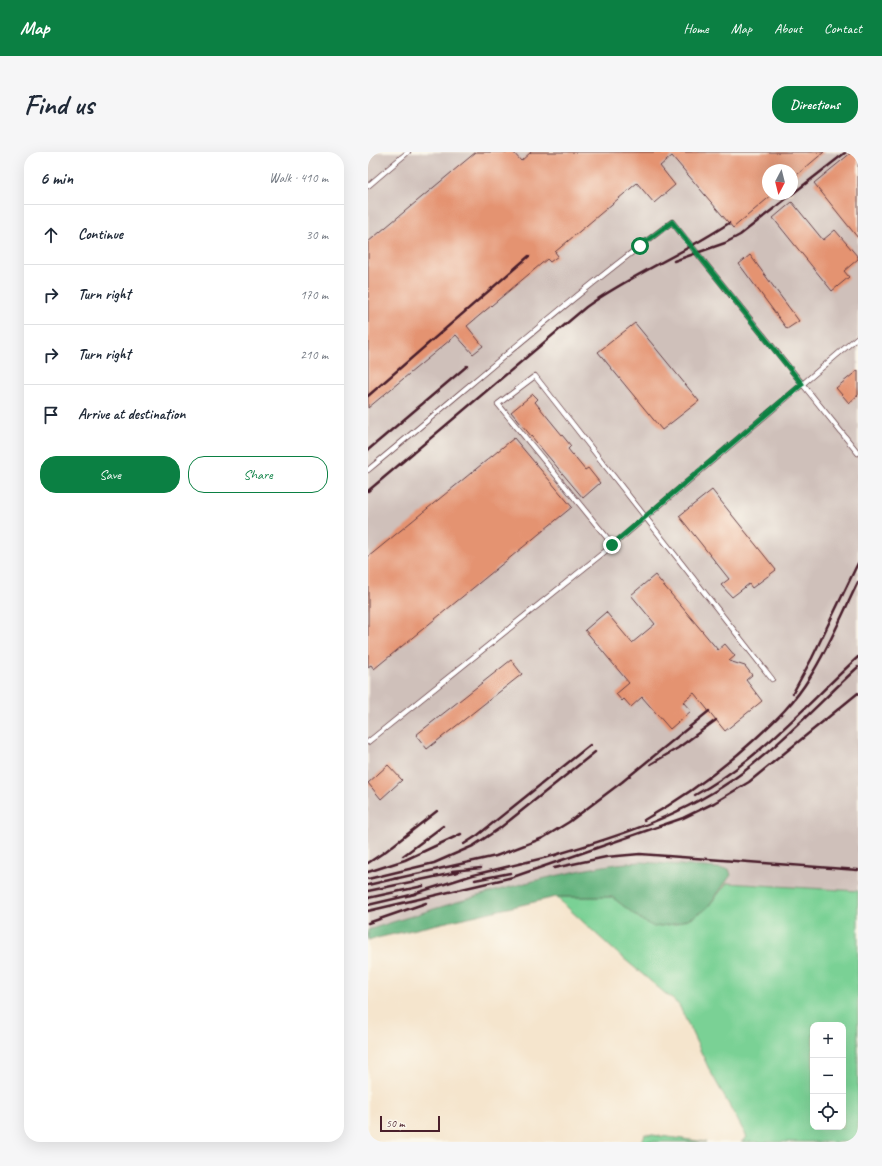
<!DOCTYPE html>
<meta charset="utf-8">
<style>
body{margin:0;font-family:Caveat,sans-serif;background:#f6f6f7;color:#1f2937}
.controls{position:absolute;right:12px;bottom:12px;display:grid;overflow:hidden;border-radius:8px;box-shadow:0 4px 16px #0002}
.controls button{width:36px;height:36px;display:grid;place-items:center;padding:0;border:0;border-bottom:1px solid #e0e1e3;background:#fff;color:#1f2937;font:20px sans-serif}
.compass{position:absolute;left:394px;top:12px;width:36px;height:36px;border-radius:50%;background:#fff;box-shadow:0 4px 16px #0002;rotate:187deg}
.scale{position:absolute;left:12px;bottom:10px;width:60px;box-sizing:border-box;padding-left:4px;border:2px solid #4a1f2b;border-top:0;font-size:11px;line-height:14px;white-space:nowrap;color:#4a1f2b;-webkit-text-stroke:3px #fbf7ec;paint-order:stroke}
.stop{position:absolute;width:12px;height:12px;margin:-9px;border:3px solid #0b8043;border-radius:50%;background:#fff}
.stop.end{background:#0b8043;border-color:#fff;box-shadow:0 1px 4px #0008}
.list{margin:0;padding:0;list-style:none}
h2{display:flex;justify-content:space-between;align-items:center;height:52px;margin:0;padding:0 16px;font-size:17px}
h2 small{font-size:13px;font-weight:400;color:#747a83}
.list li{display:grid;grid-template-columns:26px 1fr auto;gap:12px;align-items:center;box-sizing:border-box;height:60px;padding:0 16px;border-top:1px solid #e0e1e3}
.list b{display:block;font-size:15px;white-space:nowrap}
.list em{font-size:13px;font-style:normal;color:#747a83}
.actions{display:flex;gap:8px;padding:12px 16px}
.actions a{flex:1;padding:9px 0;border:1px solid #0b8043;border-radius:16px;text-align:center;font-size:14px;color:#0b8043}
.actions .main{background:#0b8043;color:#fff}
.icon{flex:none;width:22px;height:22px;fill:none;stroke:currentColor;stroke-width:2;stroke-linecap:round;stroke-linejoin:round}
.map{position:relative;flex:none;width:490px;height:990px;overflow:hidden;border-radius:16px}
header{display:flex;align-items:center;gap:24px;box-sizing:border-box;height:56px;padding:0 20px;background:#0b8043;color:#fff}
header strong{font-size:19px}
nav{display:flex;gap:22px;margin-inline-start:auto;font-size:14px}
.intro{display:flex;align-items:center;justify-content:space-between;box-sizing:border-box;height:96px;padding:0 24px}
h1{margin:0;font-size:28px}
.button{padding:10px 18px;border-radius:16px;background:#0b8043;color:#fff;font-size:14px;font-weight:700}
main{display:flex;gap:24px;padding:0 24px}
aside{flex:1;background:#fff;border-radius:16px;box-shadow:0 4px 16px #0002}
.map>svg:first-child{display:block}
.industrial{fill:#cfc0ba;fill-rule:evenodd}
.green{fill:#7ad195;stroke:#627860;fill-rule:evenodd}
.forest{fill:#63b37e;stroke:#566954}
.building{fill:#e49371}
.lines{fill:none;stroke-linecap:round;stroke-linejoin:round}
.service-casing{stroke:#643d43;stroke-width:6}
.service{stroke:#fff;stroke-width:4.5}
.rail{stroke:#4a1f2b;stroke-width:2.5}
.route{stroke:#0b8043;stroke-width:5}
</style>
<header>
<strong>Map</strong>
<nav><a>Home</a><a>Map</a><a>About</a><a>Contact</a></nav>
</header>
<div class="intro"><h1>Find us</h1><a class="button">Directions</a></div>
<main>
<aside>
<h2>6 min<small>Walk · 410 m</small></h2>
<ul class="list">
<li><svg class="icon" aria-label="ahead" viewBox="0 0 24 24"><path d="M12 20V5M6 11l6-6 6 6"/></svg><div><b>Continue</b></div><em>30 m</em></li>
<li><svg class="icon" aria-label="right" viewBox="0 0 24 24"><path d="M7 20v-9h11M14 6l5 5-5 5"/></svg><div><b>Turn right</b></div><em>170 m</em></li>
<li><svg class="icon" aria-label="right" viewBox="0 0 24 24"><path d="M7 20v-9h11M14 6l5 5-5 5"/></svg><div><b>Turn right</b></div><em>210 m</em></li>
<li><svg class="icon" aria-label="arrive" viewBox="0 0 24 24"><path d="M6 21V4h12l-3 4 3 4H6"/></svg><div><b>Arrive at destination</b></div></li>
</ul>
<div class="actions"><a class="main">Save</a><a>Share</a></div>
</aside>
<div class="map">
<svg width="490" height="990" viewBox="0 0 490 990">
<rect width="100%" height="100%" fill="#fbf7ec"/>
<filter id="ink" filterUnits="userSpaceOnUse"><feTurbulence type="fractalNoise" baseFrequency=".025" numOctaves="2"/><feDisplacementMap in="SourceGraphic" scale="8" xChannelSelector="R" yChannelSelector="G"/><feConvolveMatrix kernelMatrix="1 2 1 2 8 2 1 2 1" color-interpolation-filters="sRGB"/></filter>
<filter id="wash" filterUnits="userSpaceOnUse"><feTurbulence type="fractalNoise" baseFrequency=".012" numOctaves="4" result="noise"/><feDisplacementMap in="SourceGraphic" scale="16" xChannelSelector="R" yChannelSelector="G"/><feGaussianBlur stdDeviation="0.9" result="paint"/><feColorMatrix in="noise" values="0 0 0 0 0 0 0 0 0 0 0 0 0 0 0 0 0 1.4 0 .05"/><feComposite in="paint" operator="in"/></filter>
<g filter="url(#wash)">
<rect width="100%" height="100%" fill="#f5e5cd"/>
<path class="industrial" d="M5,0H490V739L272,725L0,788V4ZM400,18H424V42H400Z"/>
<g class="green">
<path d="M359,731L490,739V990H373L379,985L341,917L311,853L248,800L188,745H244L275,769L306,772L325,765L339,756ZM445,873H475V975H445Z"/>
<polygon points="277,982 338,990 274,990"/>
</g>
<path class="forest" d="M274,710L361,717L363,723L339,756L325,765L306,772L286,775L275,769L244,745H188L0,788V778C59,759 118,740 178,726C210,719 241,711 274,710Z"/>
<g id="blocks">
<g class="building">
<polygon points="108,0 145,0 153,9 163,0 456,0 424,27 424,18 400,18 400,42 405,42 365,76 304,4 292,14 307,33 286,51 269,31 187,100 190,104 182,110 179,107 99,174 115,194 105,202 88,183 0,256 0,90"/>
<polygon points="484,0 490,0 490,86 446,31"/>
<polygon points="424,50 455,88 467,78 490,105 490,107 476,119 481,125 464,139 405,66"/>
<polygon points="382,103 431,169 419,177 371,112"/>
<polygon points="267,171 331,249 294,278 230,200"/>
<polygon points="490,218 490,243 481,251 468,236"/>
<polygon points="165,242 170,247 167,250 203,294 200,297 217,318 220,316 232,331 215,346 143,260"/>
<polygon points="146,286 204,355 6,517 3,513 0,515 0,405"/>
<polygon points="344,338 408,418 384,436 381,432 364,445 353,433 361,427 311,364"/>
<polygon points="287,423 350,498 357,492 367,504 361,509 377,514 384,523 378,528 394,549 357,579 326,541 315,550 323,559 302,577 274,545 263,555 256,547 254,549 248,542 261,531 217,478 238,460 264,491 287,472 263,443"/>
<polygon points="143,508 154,522 59,597 48,583"/>
<polygon points="20,613 34,628 13,647 0,631"/>
</g>
</g>
</g>
<g filter="url(#ink)">
<use href="#blocks" fill-opacity="0" stroke="#643d43" stroke-width="1"/>
<g class="lines">
<defs>
<g id="service">
<polyline points="0,34 40,0"/>
<path d="M0,318C101,235 199,148 304,70L490,301"/>
<polyline points="245,393 130,252 167,224 404,527"/>
<polyline points="0,590 245,393 490,185"/>
</g>
</defs>
<use href="#service" class="service-casing"/>
<use href="#service" class="service"/>
<g class="rail">
<polyline points="306,109 357,91 372,83 478,0"/>
<polyline points="0,244 161,104"/>
<polyline points="0,298 99,214"/>
<path d="M0,339L218,155C263,123 315,102 361,71"/>
<polyline points="425,541 444,506 490,411"/>
<polyline points="283,612 310,596 348,568"/>
<path d="M327,643C390,609 438,553 490,505"/>
<path d="M276,668C317,645 351,620 386,588C407,569 427,550 442,525C461,495 475,461 490,430"/>
<polyline points="96,692 110,683 222,593"/>
<polyline points="35,704 75,674"/>
<path d="M183,704C249,685 318,663 374,621C415,590 452,550 490,515"/>
<polyline points="0,711 18,699 69,659"/>
<polyline points="186,716 238,705 272,702 490,718"/>
<polyline points="84,719 113,716"/>
<polyline points="0,720 37,708 93,682"/>
<polyline points="0,727 66,711 105,694 132,676 227,600"/>
<polyline points="26,727 128,704 175,686 201,670 254,630 341,559"/>
<polyline points="107,728 142,721"/>
<polyline points="0,733 30,726"/>
<polyline points="0,739 90,720"/>
<polyline points="42,743 105,723 188,703"/>
<polyline points="0,746 55,734"/>
<polyline points="0,753 47,742"/>
<polyline points="0,759 145,725 315,666 346,651 381,630 490,541"/>
<polyline points="0,771 58,751"/>
</g>
</g>
</g>
<g class="lines" filter="url(#ink)">
<polyline class="route" points="244,393 434,232 304,70 272,94"/>
</g>
</svg>
<div class="controls">
<button>+</button>
<button>−</button>
<button><svg class="icon" aria-label="locate" viewBox="0 0 24 24"><circle cx="12" cy="12" r="6"/><path d="M12 2v4M12 18v4M2 12h4M18 12h4"/></svg></button>
</div>
<svg class="compass" viewBox="-18 -18 36 36"><path d="M0-13l5 13h-10z" fill="#e53935"/><path d="M0 13l5-13h-10z" fill="#747a83"/></svg>
<div class="scale">50 m</div>
<div class="stop" style="left:272px;top:94px"></div>
<div class="stop end" style="left:244px;top:393px"></div>
</div>
</main>
